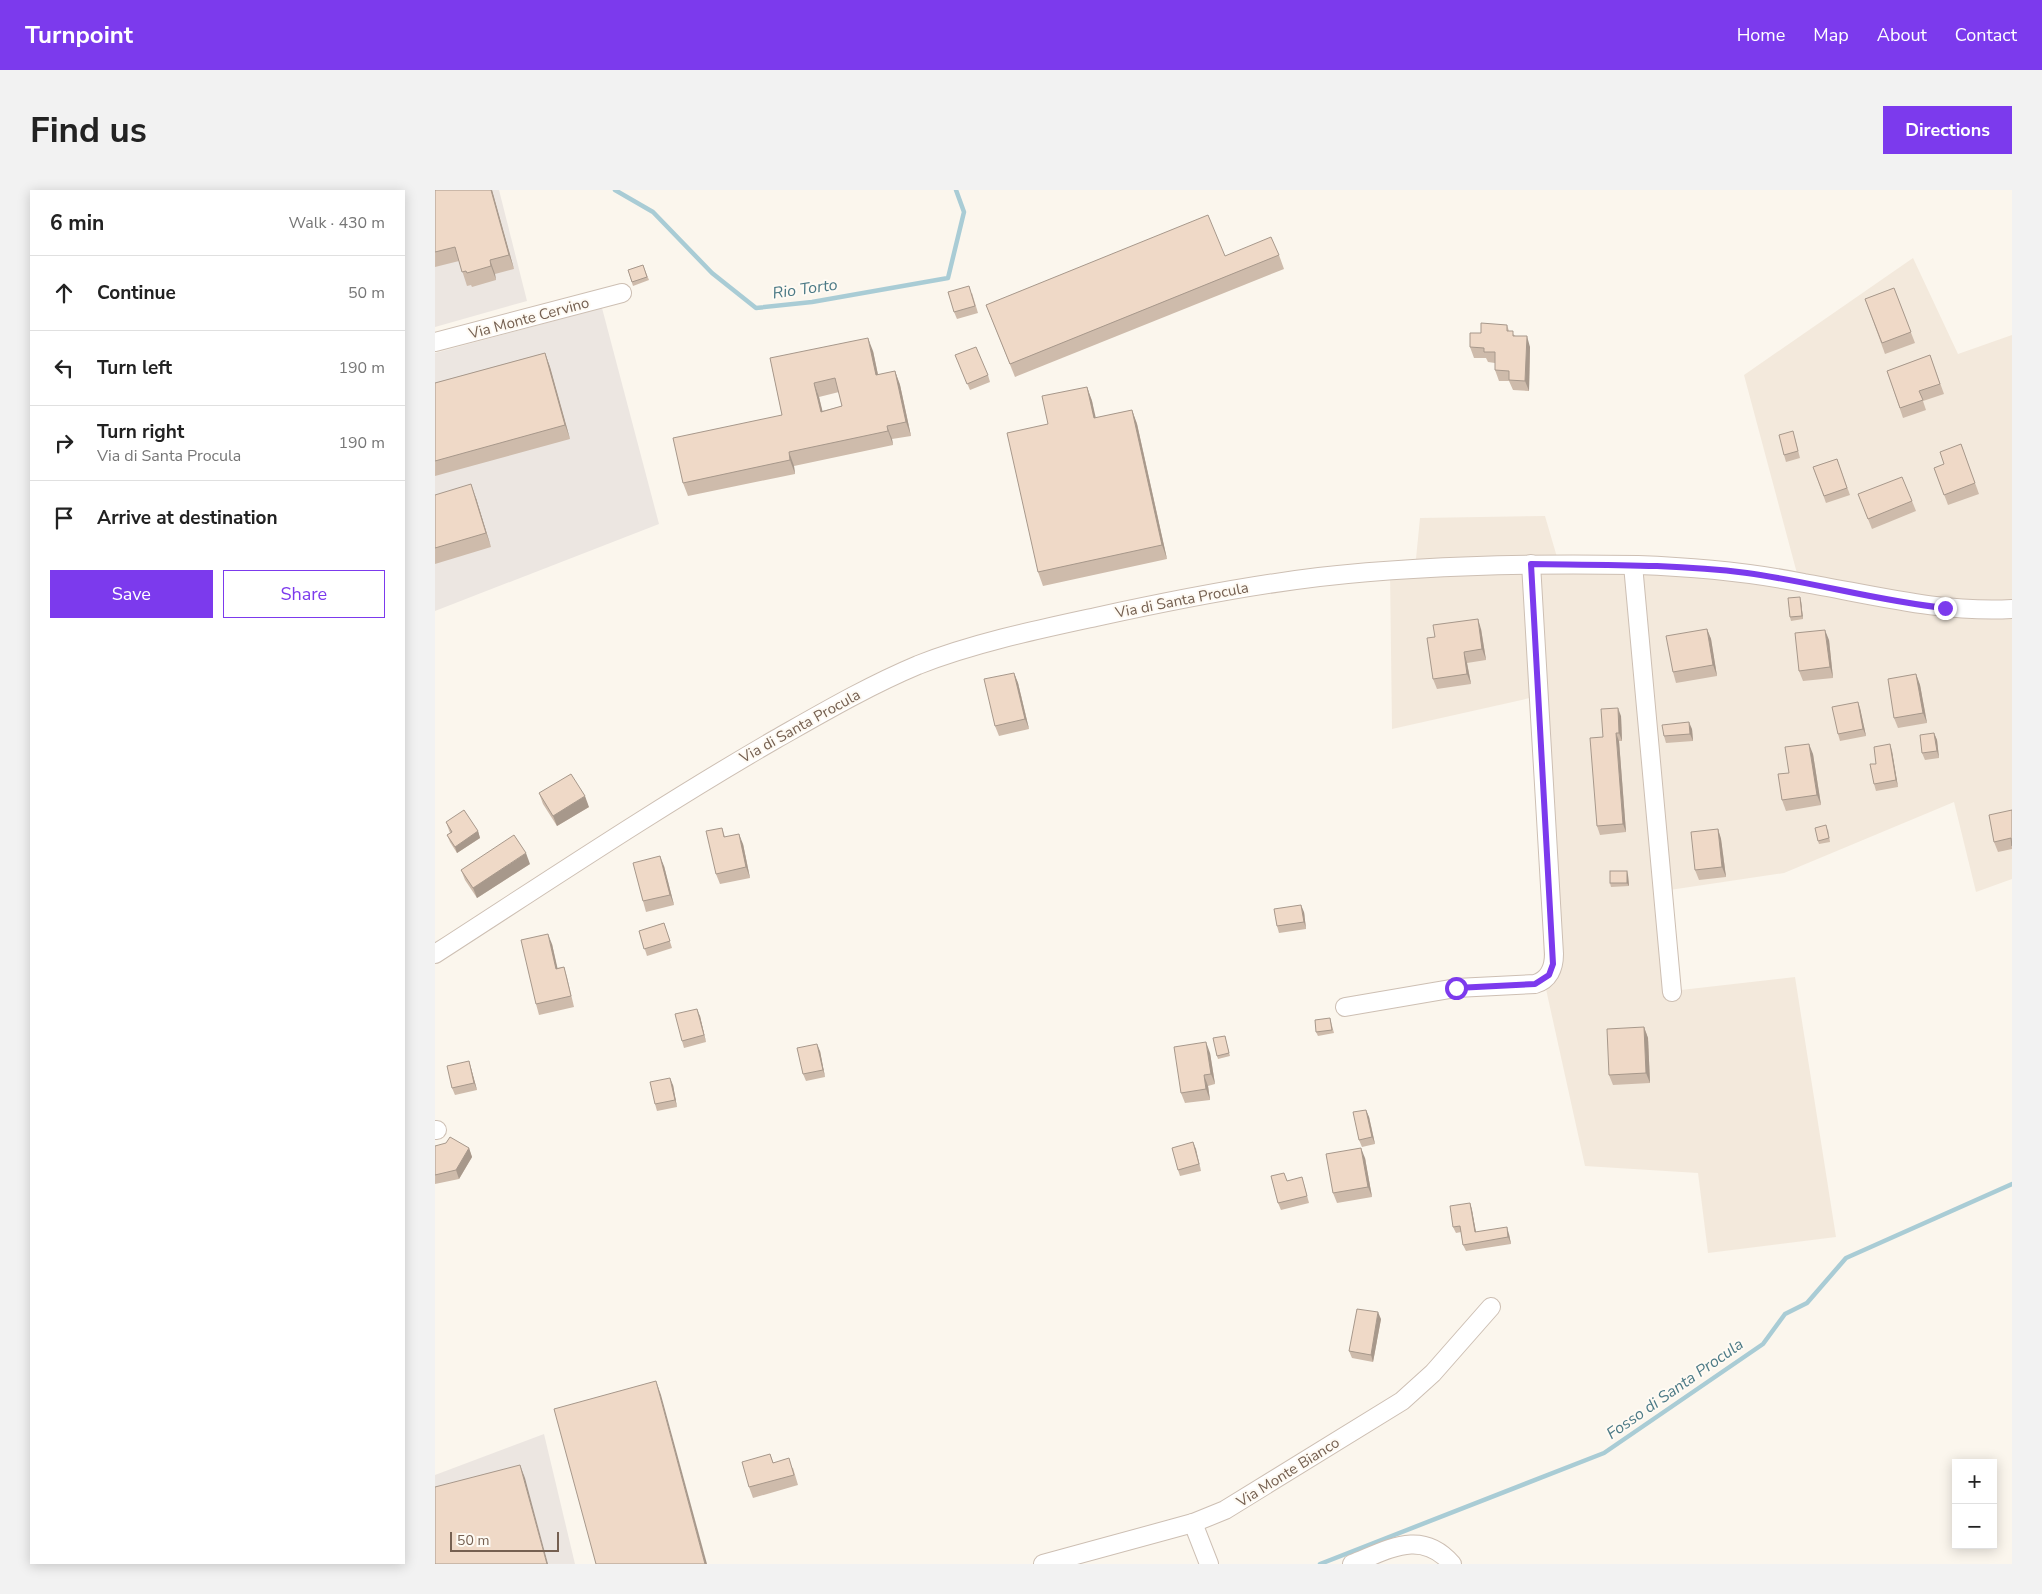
<!DOCTYPE html>
<meta charset="utf-8">
<style>
body{margin:0;font-family:"Nunito Sans",sans-serif;background:#f2f2f2;color:#222}
.controls{position:absolute;right:15px;bottom:15px;display:grid;overflow:hidden;border-radius:0px;box-shadow:0 2px 12px #0003}
.controls button{width:45px;height:45px;display:grid;place-items:center;padding:0;border:0;border-bottom:1px solid #e0e0e0;background:#fff;color:#222;font:25px sans-serif}
.scale{position:absolute;left:15px;bottom:12px;width:109px;box-sizing:border-box;padding-left:5px;border:2px solid #756051;border-top:0;font-size:14px;line-height:18px;white-space:nowrap;color:#756051;-webkit-text-stroke:4px #fefaf3;paint-order:stroke}
.stop{position:absolute;width:15px;height:15px;margin:-11px;border:4px solid #7c3aed;border-radius:50%;background:#fff}
.stop.end{background:#7c3aed;border-color:#fff;box-shadow:0 1px 5px #0008}
.list{margin:0;padding:0;list-style:none}
h2{display:flex;justify-content:space-between;align-items:center;height:65px;margin:0;padding:0 20px;font-size:21px}
h2 small{font-size:16px;font-weight:400;color:#767676}
.list li{display:grid;grid-template-columns:32px 1fr auto;gap:15px;align-items:center;box-sizing:border-box;height:75px;padding:0 20px;border-top:1px solid #e0e0e0}
.list b{display:block;font-size:19px;white-space:nowrap}
.list p{margin:0;font-size:16px;white-space:nowrap;color:#767676}
.list em{font-size:16px;font-style:normal;color:#767676}
.actions{display:flex;gap:10px;padding:15px 20px}
.actions a{flex:1;padding:11px 0;border:1px solid #7c3aed;border-radius:0px;text-align:center;font-size:18px;color:#7c3aed}
.actions .main{background:#7c3aed;color:#fff}
.icon{flex:none;width:28px;height:28px;fill:none;stroke:currentColor;stroke-width:2;stroke-linecap:round;stroke-linejoin:round}
.map{position:relative;flex:none;width:1577px;height:1374px;overflow:hidden;border-radius:0px}
header{display:flex;align-items:center;gap:30px;box-sizing:border-box;height:70px;padding:0 25px;background:#7c3aed;color:#fff}
header strong{font-size:24px}
nav{display:flex;gap:28px;margin-inline-start:auto;font-size:18px}
.intro{display:flex;align-items:center;justify-content:space-between;box-sizing:border-box;height:120px;padding:0 30px}
h1{margin:0;font-size:35px}
.button{padding:12px 22px;border-radius:0px;background:#7c3aed;color:#fff;font-size:18px;font-weight:700}
main{display:flex;gap:30px;padding:0 30px}
aside{flex:1;background:#fff;border-radius:0px;box-shadow:0 2px 12px #0003}
.map>svg:first-child{display:block}
.residential{fill:#f3e9dc}
.industrial{fill:#ece6e1}
.lines{fill:none;stroke-linecap:round;stroke-linejoin:round}
.stream{stroke:#a9ccd5;stroke-width:4.5}
.minor-casing{stroke:#cdbfb3;stroke-width:20}
.minor{stroke:#fff;stroke-width:18}
.wall{fill:#cebbab;fill-rule:evenodd}
.shaded-wall{fill:#a7988b}
.building{fill:#efd9c7;stroke:#a7988b;fill-rule:evenodd}
.route{stroke:#7c3aed;stroke-width:6}
.labels{text-anchor:middle;dominant-baseline:central;stroke-width:4;stroke-linejoin:round;paint-order:stroke}
.street-label{font-size:15px;fill:#756051;stroke:#fefaf3}
.water-label{font-size:16px;font-style:italic;fill:#4c7a86;stroke:#fefaf3}
</style>
<header>
<strong>Turnpoint</strong>
<nav><a>Home</a><a>Map</a><a>About</a><a>Contact</a></nav>
</header>
<div class="intro"><h1>Find us</h1><a class="button">Directions</a></div>
<main>
<aside>
<h2>6 min<small>Walk · 430 m</small></h2>
<ul class="list">
<li><svg class="icon" aria-label="ahead" viewBox="0 0 24 24"><path d="M12 20V5M6 11l6-6 6 6"/></svg><div><b>Continue</b></div><em>50 m</em></li>
<li><svg class="icon" aria-label="left" viewBox="0 0 24 24"><path d="M17 20v-9H6M10 6l-5 5 5 5"/></svg><div><b>Turn left</b></div><em>190 m</em></li>
<li><svg class="icon" aria-label="right" viewBox="0 0 24 24"><path d="M7 20v-9h11M14 6l5 5-5 5"/></svg><div><b>Turn right</b><p>Via di Santa Procula</p></div><em>190 m</em></li>
<li><svg class="icon" aria-label="arrive" viewBox="0 0 24 24"><path d="M6 21V4h12l-3 4 3 4H6"/></svg><div><b>Arrive at destination</b></div></li>
</ul>
<div class="actions"><a class="main">Save</a><a>Share</a></div>
</aside>
<div class="map">
<svg width="1577" height="1374" viewBox="0 0 1577 1374">
<rect width="100%" height="100%" fill="#fbf6ed"/>
<polygon class="residential" points="1478,68 1523,164 1577,145 1577,689 1541,702 1519,612 1349,683 1228,701 1237,801 1360,787 1401,1047 1273,1063 1263,983 1150,976 1109,790 1104,506 957,539 955,381 980,379 985,328 1110,326 1124,374 1364,391 1309,185"/>
<g class="industrial">
<polygon points="0,0 64,0 92,111 0,137"/>
<polygon points="167,118 224,334 0,421 0,163"/>
<polygon points="109,1244 140,1374 0,1374 0,1285"/>
</g>
<g class="lines">
<g class="stream">
<polyline points="180,0 218,22 277,83 321,118 377,112 513,88 529,22 521,0"/>
<polyline points="885,1374 1169,1263 1328,1154 1350,1124 1372,1113 1411,1068 1577,994"/>
</g>
<defs>
<g id="minor">
<polyline points="0,152 187,103"/>
<polyline points="1198,375 1237,802"/>
<path d="M0,764C113,691 225,616 341,549C387,523 433,496 483,475C539,453 601,440 661,427C734,411 809,396 884,387C990,375 1096,373 1203,375C1259,377 1314,382 1369,393C1439,405 1506,423 1577,419"/>
<path d="M910,817L1021,798L1100,794C1114,790 1119,778 1119,764L1096,374"/>
<polyline points="0,940 2,940"/>
<polyline points="758,1333 774,1374"/>
<polyline points="608,1374 758,1333 790,1320 967,1211 998,1183 1056,1117"/>
<path d="M917,1374C953,1360 986,1338 1017,1374"/>
</g>
</defs>
<use href="#minor" class="minor-casing"/>
<use href="#minor" class="minor"/>
</g>
<g class="wall">
<polygon points="0,0 57,0 79,79 60,84 61,90 37,97 36,95 32,96 24,71 0,77"/>
<polygon points="844,65 849,79 580,187 551,115 790,66"/>
<polygon points="208,75 214,90 198,96 193,80"/>
<polygon points="1459,98 1480,153 1450,164 1430,109"/>
<polygon points="537,103 543,123 522,129 519,122"/>
<polygon points="1072,135 1074,141 1095,157 1094,201 1078,200 1074,191 1064,191 1060,180 1060,173 1053,172 1051,168 1039,168 1035,157 1046,143"/>
<path d="M438,161L443,185L460,181L465,195L476,246L457,249L458,255L359,276L360,284L253,306L248,293L347,225L335,168ZM404,202L407,216L387,221L384,207Z"/>
<polygon points="110,163 115,177 135,249 0,286 0,193"/>
<polygon points="1495,165 1509,204 1488,211 1491,220 1468,228 1452,181"/>
<polygon points="523,172 553,185 555,192 535,200"/>
<polygon points="652,197 657,211 660,228 697,220 702,234 732,369 608,396 603,382 613,234"/>
<polygon points="1360,248 1365,268 1351,272 1349,265"/>
<polygon points="1526,254 1544,304 1513,315 1499,278 1509,274"/>
<polygon points="1402,269 1415,305 1391,313 1378,277"/>
<polygon points="1423,304 1477,311 1481,321 1437,339"/>
<polygon points="0,305 41,308 56,357 0,374"/>
<polygon points="1366,411 1368,429 1356,431 1355,427"/>
<polygon points="1046,439 1051,470 1032,473 1036,494 1002,499 998,489"/>
<polygon points="1272,439 1276,449 1282,486 1241,493 1238,482"/>
<polygon points="1394,450 1398,488 1368,491 1364,481"/>
<polygon points="579,483 583,493 594,539 564,546 560,536"/>
<polygon points="1481,484 1485,495 1492,533 1463,538 1459,528"/>
<polygon points="1425,518 1431,546 1405,551 1403,544"/>
<polygon points="1186,526 1187,551 1184,551 1191,642 1165,645 1162,636 1168,547"/>
<polygon points="1257,539 1258,551 1231,553 1229,546"/>
<polygon points="1499,543 1502,550 1504,568 1490,570 1487,563"/>
<polygon points="1457,561 1463,597 1441,601 1439,594 1441,574"/>
<polygon points="1378,564 1386,615 1351,621 1347,610 1354,583"/>
<polygon points="104,603 154,617 122,636 108,614"/>
<polygon points="1577,620 1577,659 1563,662 1559,652"/>
<polygon points="11,632 43,641 45,648 22,663 15,652 12,645 15,643"/>
<polygon points="287,638 290,647 308,654 315,688 285,694 281,684"/>
<polygon points="1283,639 1286,649 1291,687 1264,690 1260,680"/>
<polygon points="1393,639 1395,652 1384,654 1383,651"/>
<polygon points="95,674 42,708 30,690 26,680"/>
<polygon points="229,676 239,715 211,722 208,711"/>
<polygon points="1193,685 1194,696 1176,697 1175,693"/>
<polygon points="869,722 871,739 844,743 842,736"/>
<polygon points="229,733 237,758 212,766 204,741"/>
<polygon points="117,754 122,778 129,777 132,787 139,817 104,825 101,814"/>
<polygon points="265,826 271,852 249,858 247,851"/>
<polygon points="895,828 899,843 883,846 881,842"/>
<polygon points="1209,837 1213,848 1215,893 1178,895 1174,885"/>
<polygon points="790,846 795,866 783,869 782,866"/>
<polygon points="385,861 390,887 371,891 368,884"/>
<polygon points="775,863 780,894 773,896 775,910 750,913 746,903"/>
<polygon points="34,871 36,878 42,900 20,905 17,898"/>
<polygon points="238,895 242,917 222,921 220,914"/>
<polygon points="931,920 934,927 940,954 927,957 924,950"/>
<polygon points="758,952 766,981 745,986 743,980"/>
<polygon points="0,956 34,958 37,967 24,989 0,994"/>
<polygon points="930,968 937,1007 902,1013 898,1003"/>
<polygon points="852,991 869,994 874,1013 846,1020 843,1013"/>
<polygon points="1035,1013 1037,1020 1041,1042 1074,1044 1076,1054 1031,1061 1028,1055 1026,1042 1021,1043 1018,1037"/>
<polygon points="946,1129 938,1172 917,1168 914,1161"/>
<polygon points="335,1264 338,1272 358,1278 363,1295 318,1308 314,1297"/>
</g>
<g class="shaded-wall">
<polygon points="56,0 57,0 79,79 74,65"/>
<polygon points="55,70 60,84 61,90 56,76"/>
<polygon points="1092,146 1095,157 1094,201 1090,191"/>
<polygon points="433,148 438,161 446,199 441,185"/>
<polygon points="110,163 115,177 135,249 130,235"/>
<polygon points="460,181 465,195 476,246 471,232"/>
<polygon points="379,193 384,207 391,235 386,222"/>
<polygon points="652,197 657,211 664,242 659,228"/>
<polygon points="697,220 702,234 732,369 727,355"/>
<polygon points="452,236 457,249 458,255 453,241"/>
<polygon points="354,262 359,276 360,284 355,270"/>
<polygon points="36,294 41,308 56,357 51,343"/>
<polygon points="1365,407 1366,411 1368,429 1367,426"/>
<polygon points="1043,429 1046,439 1051,470 1047,459"/>
<polygon points="1272,439 1276,449 1282,486 1278,475"/>
<polygon points="1390,440 1394,450 1398,488 1395,477"/>
<polygon points="1029,462 1032,473 1036,494 1032,484"/>
<polygon points="579,483 583,493 594,539 590,529"/>
<polygon points="1481,484 1485,495 1492,533 1488,523"/>
<polygon points="1423,512 1425,518 1431,546 1428,539"/>
<polygon points="1183,518 1186,526 1187,551 1184,543"/>
<polygon points="1254,532 1257,539 1258,551 1255,544"/>
<polygon points="1181,543 1184,551 1191,642 1188,634"/>
<polygon points="1499,543 1502,550 1504,568 1502,561"/>
<polygon points="1374,554 1378,564 1386,615 1382,605"/>
<polygon points="1455,554 1457,561 1463,597 1461,590"/>
<polygon points="150,606 154,617 122,636 118,626"/>
<polygon points="1283,639 1286,649 1291,687 1287,677"/>
<polygon points="43,641 45,648 22,663 20,657"/>
<polygon points="304,644 308,654 315,688 311,677"/>
<polygon points="91,663 95,674 42,708 38,698"/>
<polygon points="225,666 229,676 239,715 235,705"/>
<polygon points="1192,681 1193,685 1194,696 1192,693"/>
<polygon points="866,715 869,722 871,739 869,732"/>
<polygon points="113,744 117,754 125,789 121,779"/>
<polygon points="262,819 265,826 271,852 269,845"/>
<polygon points="1209,837 1213,848 1215,893 1211,883"/>
<polygon points="771,852 775,863 780,894 776,884"/>
<polygon points="382,854 385,861 390,887 388,880"/>
<polygon points="34,871 36,878 42,900 39,893"/>
<polygon points="769,885 773,896 775,910 771,899"/>
<polygon points="235,888 238,895 242,917 240,910"/>
<polygon points="931,920 934,927 940,954 937,947"/>
<polygon points="758,952 761,959 766,981 764,974"/>
<polygon points="34,958 37,967 24,989 21,980"/>
<polygon points="926,958 930,968 937,1007 933,997"/>
<polygon points="1035,1013 1037,1020 1042,1048 1040,1042"/>
<polygon points="1072,1037 1074,1044 1076,1054 1073,1047"/>
<polygon points="943,1122 946,1129 938,1172 936,1165"/>
<polygon points="221,1191 226,1205 272,1374 270,1374"/>
<polygon points="85,1275 90,1288 113,1374 112,1374"/>
</g>
<g class="building">
<polygon points="0,0 56,0 74,65 55,70 56,76 32,83 31,81 27,82 20,57 0,62"/>
<polygon points="773,25 790,66 836,47 844,65 575,174 551,115"/>
<polygon points="208,75 212,87 197,92 193,80"/>
<polygon points="534,96 540,116 519,122 513,102"/>
<polygon points="1459,98 1476,142 1447,153 1430,109"/>
<polygon points="1046,133 1072,135 1072,141 1078,141 1078,146 1092,146 1090,191 1074,190 1074,181 1060,180 1060,162 1049,162 1049,158 1035,157 1035,143 1046,143"/>
<path d="M433,148L441,185L460,181L471,232L452,236L453,241L354,262L355,270L248,293L238,248L347,225L335,168ZM400,188L407,216L386,222L379,193Z"/>
<polygon points="541,157 553,185 532,194 520,165"/>
<polygon points="110,163 130,235 0,271 0,193"/>
<polygon points="1495,165 1505,194 1484,201 1488,210 1465,218 1452,181"/>
<polygon points="652,197 659,228 697,220 727,355 603,382 572,243 613,234 607,206"/>
<polygon points="1358,241 1363,261 1349,265 1344,245"/>
<polygon points="1526,254 1540,293 1509,305 1499,278 1509,274 1505,262"/>
<polygon points="1402,269 1412,298 1389,306 1378,277"/>
<polygon points="1467,287 1477,311 1433,329 1423,304"/>
<polygon points="36,294 51,343 0,358 0,305"/>
<polygon points="1365,407 1367,426 1355,427 1353,408"/>
<polygon points="1043,429 1047,459 1029,462 1032,484 998,489 992,448 1000,447 998,435"/>
<polygon points="1272,439 1278,475 1238,482 1231,446"/>
<polygon points="1390,440 1395,477 1364,481 1360,443"/>
<polygon points="579,483 590,529 560,536 549,489"/>
<polygon points="1481,484 1488,523 1459,528 1453,489"/>
<polygon points="1423,512 1428,539 1403,544 1397,517"/>
<polygon points="1183,518 1184,543 1181,543 1188,634 1162,636 1155,548 1168,547 1166,519"/>
<polygon points="1254,532 1255,544 1229,546 1227,535"/>
<polygon points="1499,543 1502,561 1487,563 1485,545"/>
<polygon points="1374,554 1382,605 1347,610 1343,584 1354,583 1350,557"/>
<polygon points="1455,554 1461,590 1439,594 1435,574 1441,574 1439,557"/>
<polygon points="136,584 150,606 118,626 104,603"/>
<polygon points="29,620 43,641 20,657 12,645 17,642 11,632"/>
<polygon points="1577,620 1577,656 1576,648 1559,652 1554,625"/>
<polygon points="1391,635 1394,648 1383,651 1380,638"/>
<polygon points="287,638 289,647 304,644 311,677 281,684 271,641"/>
<polygon points="1283,639 1287,677 1260,680 1256,642"/>
<polygon points="79,645 91,663 38,698 26,680"/>
<polygon points="225,666 235,705 208,711 198,673"/>
<rect x="1175" y="681" width="17" height="12"/>
<polygon points="866,715 869,732 842,736 839,719"/>
<polygon points="229,733 235,751 209,759 204,741"/>
<polygon points="113,744 121,779 129,777 136,806 101,814 86,750"/>
<polygon points="262,819 269,845 247,851 240,824"/>
<polygon points="895,828 897,840 881,842 880,830"/>
<polygon points="1209,837 1211,883 1174,885 1172,839"/>
<polygon points="790,846 794,863 782,866 778,848"/>
<polygon points="771,852 776,884 769,885 771,899 746,903 739,857"/>
<polygon points="382,854 388,880 368,884 362,858"/>
<polygon points="34,871 39,893 17,898 12,876"/>
<polygon points="235,888 240,910 220,914 215,892"/>
<polygon points="931,920 937,947 924,950 918,922"/>
<polygon points="15,947 34,958 21,980 0,985 0,956 11,953"/>
<polygon points="758,952 764,974 743,980 737,958"/>
<polygon points="926,958 933,997 898,1003 891,964"/>
<polygon points="849,983 852,991 867,987 872,1006 843,1013 836,986"/>
<polygon points="1035,1013 1040,1042 1072,1037 1073,1047 1028,1055 1025,1036 1018,1037 1015,1016"/>
<polygon points="922,1119 943,1122 936,1165 914,1161"/>
<polygon points="221,1191 270,1374 161,1374 119,1219"/>
<polygon points="335,1264 338,1273 354,1268 359,1285 314,1297 307,1272"/>
<polygon points="85,1275 112,1374 0,1374 0,1297"/>
</g>
<g class="lines">
<path class="route" d="M1021,798L1100,794L1114,785L1118,774L1096,374C1168,375 1240,374 1312,383C1378,392 1443,411 1510,418"/>
</g>
<g class="labels">
<g class="street-label">
<text transform="translate(94 128) rotate(-15)">Via Monte Cervino</text>
<text transform="translate(747 410) rotate(-11)">Via di Santa Procula</text>
<text transform="translate(365 536) rotate(-29)">Via di Santa Procula</text>
<text transform="translate(853 1282) rotate(-32)">Via Monte Bianco</text>
</g>
<g class="water-label">
<text transform="translate(370 99) rotate(-8)">Rio Torto</text>
<text transform="translate(1240 1199) rotate(-35)">Fosso di Santa Procula</text>
</g>
</g>
</svg>
<div class="controls">
<button>+</button>
<button>−</button>
</div>
<div class="scale">50 m</div>
<div class="stop" style="left:1021px;top:798px"></div>
<div class="stop end" style="left:1510px;top:418px"></div>
</div>
</main>
